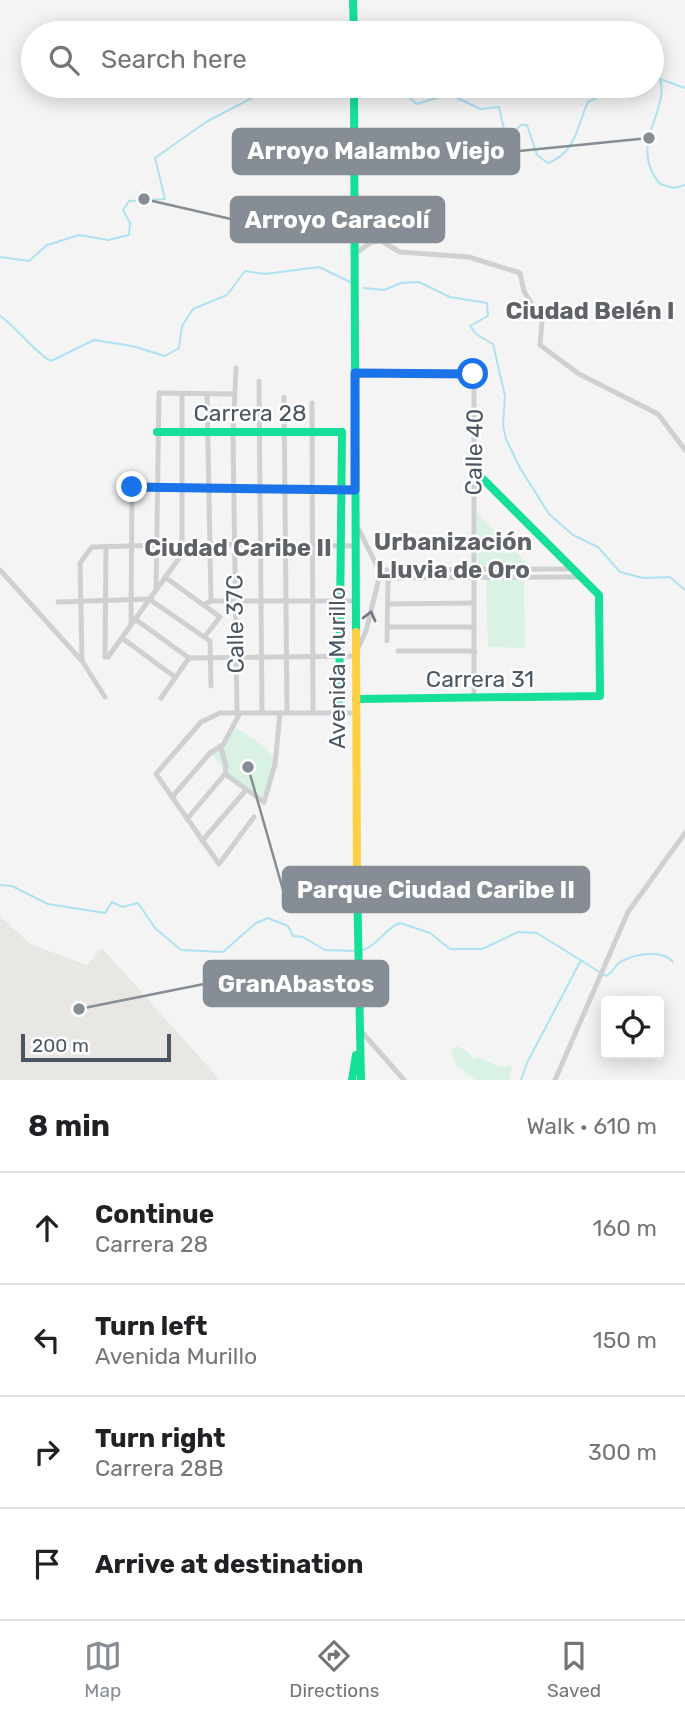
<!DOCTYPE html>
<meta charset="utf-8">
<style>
body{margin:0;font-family:Rubik,sans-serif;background:#f6f6f6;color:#202124}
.controls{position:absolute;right:21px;bottom:21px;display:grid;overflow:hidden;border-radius:7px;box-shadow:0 4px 18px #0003}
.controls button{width:63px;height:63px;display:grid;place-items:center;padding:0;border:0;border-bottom:2px solid #e0e0e0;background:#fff;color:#202124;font:35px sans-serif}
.scale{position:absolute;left:21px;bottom:18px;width:150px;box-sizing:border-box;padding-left:7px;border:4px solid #4a5661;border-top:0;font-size:19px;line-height:24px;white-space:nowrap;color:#4a5661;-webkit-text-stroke:5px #fff;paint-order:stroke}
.stop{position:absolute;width:21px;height:21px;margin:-16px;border:5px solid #1a73e8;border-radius:50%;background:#fff}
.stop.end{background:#1a73e8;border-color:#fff;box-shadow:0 2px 7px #0008}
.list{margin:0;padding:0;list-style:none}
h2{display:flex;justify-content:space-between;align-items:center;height:91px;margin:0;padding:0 28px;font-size:30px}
h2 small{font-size:23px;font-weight:400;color:#757577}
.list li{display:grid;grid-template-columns:46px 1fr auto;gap:21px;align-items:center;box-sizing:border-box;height:112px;padding:0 28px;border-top:2px solid #e0e0e0}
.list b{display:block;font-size:26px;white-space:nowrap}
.list p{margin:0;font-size:23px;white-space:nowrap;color:#757577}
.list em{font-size:23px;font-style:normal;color:#757577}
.icon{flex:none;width:38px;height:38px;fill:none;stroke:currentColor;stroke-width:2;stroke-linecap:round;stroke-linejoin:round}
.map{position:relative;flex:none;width:685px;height:1080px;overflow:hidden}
.search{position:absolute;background:#fff;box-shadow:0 4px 18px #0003;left:21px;right:21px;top:21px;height:77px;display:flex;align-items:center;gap:18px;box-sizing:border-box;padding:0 24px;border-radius:38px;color:#757577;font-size:26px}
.sheet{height:539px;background:#fff}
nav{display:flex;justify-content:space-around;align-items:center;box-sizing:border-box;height:98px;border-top:2px solid #e0e0e0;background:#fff;font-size:19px;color:#757577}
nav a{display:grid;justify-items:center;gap:4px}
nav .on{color:#868d94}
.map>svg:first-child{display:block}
.commercial{fill:#e8e7e3}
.green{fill:#d9f2e3}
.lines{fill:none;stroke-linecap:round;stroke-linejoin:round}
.stream{stroke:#aee2f0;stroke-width:2}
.street{stroke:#ced0d2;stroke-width:5}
.fast{stroke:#16e098;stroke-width:8}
.slow{stroke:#ffcf43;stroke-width:8}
.oneway{stroke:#727b83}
.route{stroke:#1a73e8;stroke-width:9}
.labels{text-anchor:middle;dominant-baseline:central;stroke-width:5;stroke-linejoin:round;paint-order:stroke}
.street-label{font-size:23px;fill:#4a5661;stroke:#fff}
.neighbourhood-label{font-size:24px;font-weight:bold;fill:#5f6368;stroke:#fff}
.leader{fill:none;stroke:#868d94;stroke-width:2.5}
.callout-dot{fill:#868d94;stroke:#fff;stroke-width:2.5}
.callout{fill:#868d94;stroke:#868d94;stroke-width:2.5}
.callout-label{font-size:24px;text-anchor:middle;font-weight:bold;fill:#fff}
</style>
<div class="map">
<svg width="685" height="1080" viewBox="0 0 685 1080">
<rect width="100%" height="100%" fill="#f4f4f4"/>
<polygon class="commercial" points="0,916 30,944 87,965 102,948 220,1080 0,1080"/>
<g class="green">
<polygon points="477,513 530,566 478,567"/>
<polygon points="524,579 525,648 488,647 486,580"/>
<path d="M236,728C276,755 282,750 262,798L228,775L212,754L223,748Z"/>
<polygon points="457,1046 468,1052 472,1059 479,1057 499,1067 512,1066 509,1080 476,1080 456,1066 451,1050"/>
</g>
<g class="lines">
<g class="stream">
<polyline points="652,40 659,44 663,52 657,71 660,79 685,88"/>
<path d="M660,79C670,111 627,145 660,184L674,188L685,185"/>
<path d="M395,86L417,104L449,94L480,109L499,107L504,129L512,133L521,125H527L537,155L548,163C577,152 577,125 588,102L604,94L609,86"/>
<polyline points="0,257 29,261 47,245 79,235 108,240 129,235 130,223 123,210 129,201 165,199 155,158 206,122 275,86"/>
<polyline points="364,288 384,290 401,283 419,282 450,297 487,303 488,316 470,326 476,334 493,344 505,396 503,425 506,439 520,468 549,514 573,535 598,547 620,572 643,578 670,577 685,590"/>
<path d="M0,316C17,327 38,356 51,361L94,340L132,346L165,356L179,348L182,326L193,309L227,295L245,271L265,274L319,267L350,282"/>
<polyline points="0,885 12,886 48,904 105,913 112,902 122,907 138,903 155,928 181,950 223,952 256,923 268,918 288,926 293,936 303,937 325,950 354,951"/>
<path d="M363,950C380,944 386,927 400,923L430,933L450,949H482L518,932L537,933L606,976C614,972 615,964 622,961C635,954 663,949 673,962"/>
<polyline points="521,1080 527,1063 580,962"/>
</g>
<g class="street">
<polyline points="356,253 372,242 381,241 400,252 469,257 520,273 524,291 542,322 540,345 579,374 658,414 685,450"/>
<polyline points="236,368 233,433 237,713"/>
<polyline points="355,373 474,375 474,697"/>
<polyline points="259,381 262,713"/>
<polyline points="207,394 211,601"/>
<polyline points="284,397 287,713"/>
<polyline points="312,403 313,712"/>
<polyline points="357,526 379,570 379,578 366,631 358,648"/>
<polyline points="0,570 82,661 105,697"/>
<polyline points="379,570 571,569"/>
<polyline points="165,577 220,617 205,636"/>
<polyline points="379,578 579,577"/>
<polyline points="156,589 159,393 234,394"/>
<polyline points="58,602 149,599 210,641 211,686"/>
<polyline points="388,604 474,603"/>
<polyline points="203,605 211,601 356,601"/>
<polyline points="135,619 189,658"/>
<polyline points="131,624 132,487 356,490"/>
<polyline points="388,627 474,627"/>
<polyline points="122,638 175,677"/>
<polyline points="387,641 388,574"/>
<polyline points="398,651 475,651"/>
<polyline points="105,657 106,546"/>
<polyline points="108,657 182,554 182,394"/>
<polyline points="189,658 356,656"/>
<polyline points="82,661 80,563 92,547 207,544 356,546"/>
<polyline points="161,698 189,658"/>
<polyline points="220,746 226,765 225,774 264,802 275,764 280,713"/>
<polyline points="172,797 210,753 223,745 240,713"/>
<polyline points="254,817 219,864 156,774 201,722 220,713 356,713"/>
<polyline points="187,819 225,774"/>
<polyline points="202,841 246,790"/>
<polyline points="361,1031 404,1080"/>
<polyline points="555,1080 628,912 685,833"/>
</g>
<g class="fast">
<polyline points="353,0 354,33"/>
<polyline points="354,86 356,632"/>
<polyline points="157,432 342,432 339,712"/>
<polyline points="356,699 600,696 599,595 474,470"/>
<polyline points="357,881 361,1080"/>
<polyline points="352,1080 356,1055"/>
</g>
<polyline class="slow" points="356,632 357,881"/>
</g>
<defs><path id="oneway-chevron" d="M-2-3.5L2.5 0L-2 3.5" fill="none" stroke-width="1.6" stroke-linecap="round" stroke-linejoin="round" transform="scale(1.75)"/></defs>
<use class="oneway" href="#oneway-chevron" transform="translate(370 616) rotate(-76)"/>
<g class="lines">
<polyline class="route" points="132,487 355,490 355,373 473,374"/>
</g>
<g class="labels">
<g class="street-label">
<text x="250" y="413">Carrera 28</text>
<text transform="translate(474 452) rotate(-89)">Calle 40</text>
<text transform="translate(235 624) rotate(-91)">Calle 37C</text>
<text transform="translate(337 668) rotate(-90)">Avenida Murillo</text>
<text x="480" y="679">Carrera 31</text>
</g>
<g class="neighbourhood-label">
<text x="590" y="311">Ciudad Belén I</text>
<text x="453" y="542">Urbanización<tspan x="453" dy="28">Lluvia de Oro</tspan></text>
<text x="238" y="548">Ciudad Caribe II</text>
</g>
</g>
<path class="leader" d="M649 138L519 151M144 199L231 219M248 767L283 890M79 1009L204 984"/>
<g class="callout-dot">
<circle cx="649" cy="138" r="7"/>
<circle cx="144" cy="199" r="7"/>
<circle cx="248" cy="767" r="7"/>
<circle cx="79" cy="1009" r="7"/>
</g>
<g class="callout">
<rect x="233" y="129" width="286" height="45" rx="7"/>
<rect x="231" y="197" width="213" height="45" rx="7"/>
<rect x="283" y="867" width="306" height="45" rx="7"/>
<rect x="204" y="961" width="184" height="45" rx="7"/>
</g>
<g class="callout-label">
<text x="376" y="159">Arroyo Malambo Viejo</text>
<text x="337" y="228">Arroyo Caracolí</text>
<text x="436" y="898">Parque Ciudad Caribe II</text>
<text x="296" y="992">GranAbastos</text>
</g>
</svg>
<div class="controls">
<button><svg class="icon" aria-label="locate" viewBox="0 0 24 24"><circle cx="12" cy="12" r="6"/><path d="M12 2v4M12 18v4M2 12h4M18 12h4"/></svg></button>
</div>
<div class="scale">200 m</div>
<div class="stop" style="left:473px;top:374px"></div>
<div class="stop end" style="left:132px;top:487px"></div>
<div class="search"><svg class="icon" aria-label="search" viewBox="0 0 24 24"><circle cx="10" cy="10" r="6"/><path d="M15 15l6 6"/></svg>Search here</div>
</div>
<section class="sheet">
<h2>8 min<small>Walk · 610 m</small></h2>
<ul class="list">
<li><svg class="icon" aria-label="ahead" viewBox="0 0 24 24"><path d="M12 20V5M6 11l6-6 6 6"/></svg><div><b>Continue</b><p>Carrera 28</p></div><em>160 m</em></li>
<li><svg class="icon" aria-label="left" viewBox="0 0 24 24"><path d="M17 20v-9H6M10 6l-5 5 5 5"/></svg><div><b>Turn left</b><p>Avenida Murillo</p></div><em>150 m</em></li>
<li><svg class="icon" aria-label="right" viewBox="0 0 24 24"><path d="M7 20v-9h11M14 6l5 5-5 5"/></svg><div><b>Turn right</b><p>Carrera 28B</p></div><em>300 m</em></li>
<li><svg class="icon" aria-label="arrive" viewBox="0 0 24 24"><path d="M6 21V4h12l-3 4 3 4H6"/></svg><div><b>Arrive at destination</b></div></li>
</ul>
</section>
<nav>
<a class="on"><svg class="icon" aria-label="map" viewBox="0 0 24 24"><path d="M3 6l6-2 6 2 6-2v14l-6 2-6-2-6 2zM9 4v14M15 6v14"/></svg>Map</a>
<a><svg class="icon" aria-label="directions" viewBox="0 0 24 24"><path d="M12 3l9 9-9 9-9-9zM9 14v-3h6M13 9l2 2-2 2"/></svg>Directions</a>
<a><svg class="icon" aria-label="saved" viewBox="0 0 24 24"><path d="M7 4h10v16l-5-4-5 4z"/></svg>Saved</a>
</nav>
